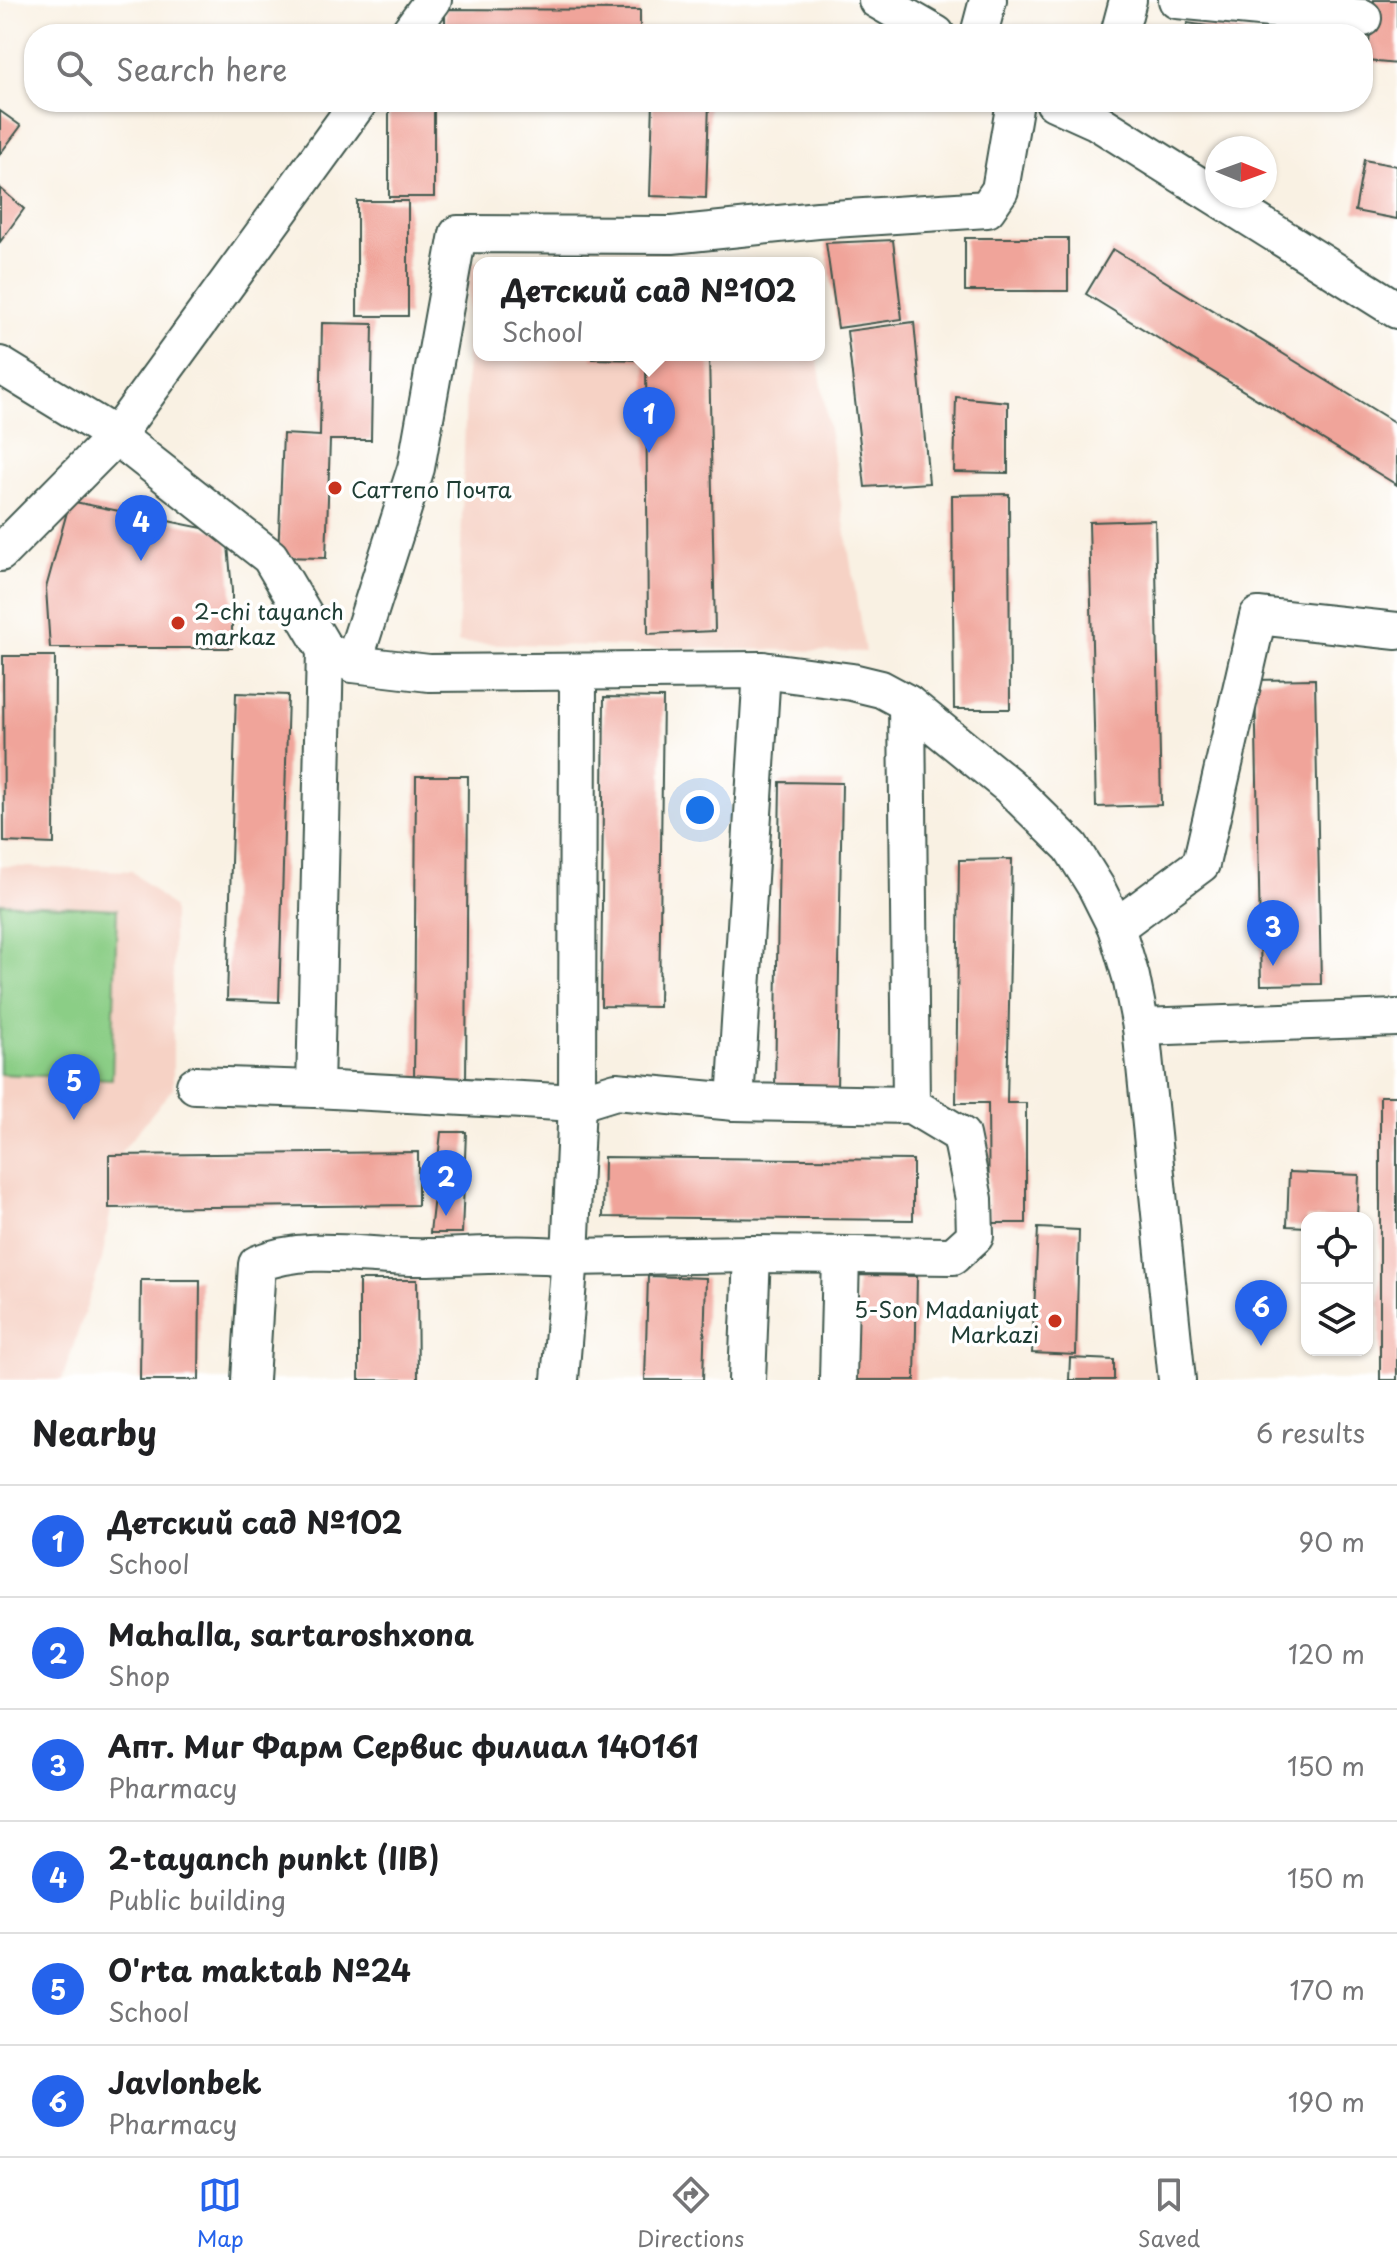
<!DOCTYPE html>
<meta charset="utf-8">
<style>
body{margin:0;font-family:"Playpen Sans",sans-serif;background:#f2f2f2;color:#202124}
.controls{position:absolute;right:24px;bottom:24px;display:grid;overflow:hidden;border-radius:16px;box-shadow:0 2px 6px #0004}
.controls button{width:72px;height:72px;display:grid;place-items:center;padding:0;border:0;border-bottom:2px solid #e0e0e0;background:#fff;color:#202124;font:40px sans-serif}
.compass{position:absolute;left:1205px;top:136px;width:72px;height:72px;border-radius:50%;background:#fff;box-shadow:0 2px 6px #0004;rotate:91deg}
.you{position:absolute;left:700px;top:810px;width:28px;height:28px;margin:-20px;border:6px solid #fff;border-radius:50%;background:#1a73e8;box-shadow:0 0 0 12px #1a73e833}
.badge{display:grid;place-items:center;width:52px;height:52px;border-radius:50%;background:#2563eb;color:#fff;font-size:26px;font-weight:700}
.pin{position:absolute;translate:-50% -66px;filter:drop-shadow(0 2px 4px #0008)}
.pin::after{content:'';position:absolute;top:42px;width:28px;height:24px;background:inherit;clip-path:polygon(0 0,100% 0,50% 100%)}
.popup{position:absolute;left:473px;top:257px;width:352px;height:104px;box-sizing:border-box;display:grid;place-content:center;border-radius:16px;background:#fff;filter:drop-shadow(0 2px 6px #0005);font-size:26px;white-space:nowrap;color:#757577}
.popup b{font-size:30px;color:#202124}
.popup::after{content:'';position:absolute;left:50%;top:100%;margin-left:-16px;border:16px solid transparent;border-top-color:#fff}
.list{margin:0;padding:0;list-style:none}
h2{display:flex;justify-content:space-between;align-items:center;height:104px;margin:0;padding:0 32px;font-size:34px}
h2 small{font-size:26px;font-weight:400;color:#757577}
.list li{display:grid;grid-template-columns:52px 1fr auto;gap:24px;align-items:center;box-sizing:border-box;height:112px;padding:0 32px;border-top:2px solid #e0e0e0}
.list b{display:block;font-size:30px;white-space:nowrap}
.list p{margin:0;font-size:26px;white-space:nowrap;color:#757577}
.list em{font-size:26px;font-style:normal;color:#757577}
.icon{flex:none;width:44px;height:44px;fill:none;stroke:currentColor;stroke-width:2;stroke-linecap:round;stroke-linejoin:round}
.map{position:relative;flex:none;width:1397px;height:1380px;overflow:hidden}
.search{position:absolute;background:#fff;box-shadow:0 2px 6px #0004;left:24px;right:24px;top:24px;height:88px;display:flex;align-items:center;gap:20px;box-sizing:border-box;padding:0 28px;border-radius:32px;color:#757577;font-size:30px}
.sheet{height:776px;background:#fff}
nav{display:flex;justify-content:space-around;align-items:center;box-sizing:border-box;height:112px;border-top:2px solid #e0e0e0;background:#fff;font-size:22px;color:#757577}
nav a{display:grid;justify-items:center;gap:4px}
nav .on{color:#2563eb}
.map>svg:first-child{display:block}
.built{fill:#f6d2c5}
.green{fill:#8bce86;stroke:#55865d;stroke-width:2}
.building{fill:#f0a49a}
.lines{fill:none;stroke-linecap:round;stroke-linejoin:round}
.minor-casing{stroke:#40584e;stroke-width:40}
.minor{stroke:#fff;stroke-width:36}
.poi-dot{fill:#c8321e;stroke:#fff;stroke-width:3}
.labels{text-anchor:middle;dominant-baseline:central;stroke-width:7;stroke-linejoin:round;paint-order:stroke}
.poi-label{font-size:22px;fill:#1f3d34;stroke:#fff;text-anchor:start}
</style>
<div class="map">
<svg width="1397" height="1380" viewBox="0 0 1397 1380">
<rect width="100%" height="100%" fill="#fff"/>
<filter id="ink" filterUnits="userSpaceOnUse"><feTurbulence type="fractalNoise" baseFrequency=".0125" numOctaves="2"/><feDisplacementMap in="SourceGraphic" scale="16" xChannelSelector="R" yChannelSelector="G"/><feConvolveMatrix kernelMatrix="1 2 1 2 8 2 1 2 1" color-interpolation-filters="sRGB"/></filter>
<filter id="wash" filterUnits="userSpaceOnUse"><feTurbulence type="fractalNoise" baseFrequency=".006" numOctaves="4" result="noise"/><feDisplacementMap in="SourceGraphic" scale="32" xChannelSelector="R" yChannelSelector="G"/><feGaussianBlur stdDeviation="1.8" result="paint"/><feColorMatrix in="noise" values="0 0 0 0 0 0 0 0 0 0 0 0 0 0 0 0 0 1.4 0 .05"/><feComposite in="paint" operator="in"/></filter>
<g filter="url(#wash)">
<rect width="100%" height="100%" fill="#f9f1e3"/>
<g class="built">
<polygon points="802,261 802,263 479,263 479,355 817,355 865,652 458,643 470,262"/>
<polygon points="0,866 132,871 173,908 173,1088 121,1152 102,1260 62,1380 0,1380"/>
</g>
<polygon class="green" points="0,903 117,909 112,1079 0,1074"/>
<g id="blocks">
<g class="building">
<polygon points="1374,0 1397,0 1397,64 1367,61"/>
<polygon points="445,9 640,10 640,34 445,34"/>
<polygon points="1187,23 1250,32 1250,34 1186,34"/>
<rect x="389" y="102" width="45" height="95"/>
<polygon points="653,102 709,102 706,198 650,196"/>
<polygon points="0,111 21,126 0,154"/>
<polygon points="1364,160 1397,166 1397,219 1355,211"/>
<polygon points="0,188 24,209 0,242"/>
<rect x="357" y="201" width="51" height="115"/>
<rect x="965" y="238" width="103" height="53"/>
<polygon points="893,240 902,319 838,328 826,243"/>
<polygon points="1113,249 1397,424 1397,485 1086,294"/>
<polygon points="914,322 929,483 865,487 847,331"/>
<polygon points="322,323 373,324 371,440 330,440 326,558 278,557 283,434 320,436"/>
<polygon points="592,355 709,355 715,631 648,634 646,360 592,359"/>
<polygon points="956,397 1008,402 1008,473 954,472"/>
<polygon points="1009,494 1010,709 954,709 952,495"/>
<polygon points="70,501 227,533 232,591 232,648 50,648 46,588"/>
<polygon points="1155,520 1161,805 1096,807 1089,522"/>
<polygon points="3,656 55,656 54,844 4,842"/>
<polygon points="1315,679 1321,984 1261,985 1255,680"/>
<polygon points="236,693 288,695 279,1002 227,1000"/>
<polygon points="604,697 663,698 659,1007 601,1006"/>
<polygon points="416,776 468,776 466,1087 414,1086"/>
<polygon points="780,782 842,783 837,1090 775,1089"/>
<polygon points="1012,859 1007,1103 1026,1103 1026,1223 989,1223 988,1103 956,1103 959,860"/>
<rect x="1380" y="1096" width="17" height="284"/>
<polygon points="441,1132 466,1132 462,1233 430,1233"/>
<polygon points="418,1152 418,1205 109,1208 109,1155"/>
<polygon points="604,1157 913,1160 913,1220 603,1217"/>
<polygon points="1289,1172 1359,1175 1357,1218 1307,1218 1307,1227 1287,1226"/>
<polygon points="1038,1228 1079,1230 1076,1355 1032,1353"/>
<polygon points="857,1275 917,1276 915,1380 855,1380"/>
<polygon points="648,1276 706,1278 703,1380 645,1380"/>
<polygon points="141,1280 200,1280 199,1380 140,1380"/>
<polygon points="359,1280 417,1280 418,1380 359,1380"/>
<polygon points="1070,1358 1114,1360 1114,1380 1069,1380"/>
</g>
</g>
</g>
<g filter="url(#ink)">
<use href="#blocks" fill-opacity="0" stroke="#40584e" stroke-width="2"/>
<g class="lines">
<defs>
<g id="minor">
<polyline points="877,0 936,34"/>
<polyline points="1177,0 1363,18"/>
<polyline points="408,34 433,0"/>
<polyline points="979,34 988,0"/>
<polyline points="1119,34 1128,0"/>
<polyline points="1054,102 1096,121 1397,310"/>
<polyline points="0,365 116,436 270,557 325,650 353,664 429,673 762,670 852,682 881,689 907,703 1009,786 1071,847 1096,887 1116,927 1131,977 1141,1027 1177,1380"/>
<polyline points="0,553 116,436 359,102"/>
<polyline points="353,664 416,468 458,234 672,235 818,220 987,209 1000,190 1015,102"/>
<polyline points="907,703 911,1105"/>
<polyline points="1116,927 1201,864 1258,616 1397,631"/>
<polyline points="1141,1027 1397,1018"/>
<polyline points="195,1085 315,1089"/>
<polyline points="735,1102 762,670"/>
<path d="M250,1380L257,1264C312,1242 371,1259 428,1257C476,1256 523,1252 570,1257L752,1254L953,1256L975,1236L974,1199L961,1135L911,1105L735,1102L616,1091L577,1103L315,1089L325,650"/>
<polyline points="560,1380 570,1257 577,1103 578,672"/>
<polyline points="747,1380 752,1254"/>
<polyline points="838,1380 841,1255"/>
</g>
</defs>
<use href="#minor" class="minor-casing"/>
<use href="#minor" class="minor"/>
</g>
</g>
<g class="poi-dot">
<circle cx="335" cy="488" r="8"/>
<circle cx="178" cy="623" r="8"/>
<circle cx="1055" cy="1321" r="8"/>
</g>
<g class="labels">
<g class="poi-label">
<text x="351" y="488">Саттепо Почта</text>
<text x="194" y="610">2-chi tayanch<tspan x="194" dy="25">markaz</tspan></text>
<text x="1039" y="1308" text-anchor="end">5-Son Madaniyat<tspan x="1039" dy="25">Markazi</tspan></text>
</g>
</g>
</svg>
<div class="controls">
<button><svg class="icon" aria-label="locate" viewBox="0 0 24 24"><circle cx="12" cy="12" r="6"/><path d="M12 2v4M12 18v4M2 12h4M18 12h4"/></svg></button>
<button><svg class="icon" aria-label="layers" viewBox="0 0 24 24"><path d="M12 4l9 5-9 5-9-5zM3 14l9 5 9-5"/></svg></button>
</div>
<svg class="compass" viewBox="-18 -18 36 36"><path d="M0-13l5 13h-10z" fill="#e53935"/><path d="M0 13l5-13h-10z" fill="#757577"/></svg>
<div class="you"></div>
<div class="pin badge" style="left:649px;top:453px">1</div>
<div class="popup"><b>Детский сад №102</b>School</div>
<div class="pin badge" style="left:446px;top:1216px">2</div>
<div class="pin badge" style="left:1273px;top:966px">3</div>
<div class="pin badge" style="left:141px;top:561px">4</div>
<div class="pin badge" style="left:74px;top:1120px">5</div>
<div class="pin badge" style="left:1261px;top:1346px">6</div>
<div class="search"><svg class="icon" aria-label="search" viewBox="0 0 24 24"><circle cx="10" cy="10" r="6"/><path d="M15 15l6 6"/></svg>Search here</div>
</div>
<section class="sheet">
<h2>Nearby<small>6 results</small></h2>
<ul class="list">
<li><span class="badge">1</span><div><b>Детский сад №102</b><p>School</p></div><em>90 m</em></li>
<li><span class="badge">2</span><div><b>Mahalla, sartaroshxona</b><p>Shop</p></div><em>120 m</em></li>
<li><span class="badge">3</span><div><b>Апт. Миг Фарм Сервис филиал 140161</b><p>Pharmacy</p></div><em>150 m</em></li>
<li><span class="badge">4</span><div><b>2-tayanch punkt (IIB)</b><p>Public building</p></div><em>150 m</em></li>
<li><span class="badge">5</span><div><b>O'rta maktab №24</b><p>School</p></div><em>170 m</em></li>
<li><span class="badge">6</span><div><b>Javlonbek</b><p>Pharmacy</p></div><em>190 m</em></li>
</ul>
</section>
<nav>
<a class="on"><svg class="icon" aria-label="map" viewBox="0 0 24 24"><path d="M3 6l6-2 6 2 6-2v14l-6 2-6-2-6 2zM9 4v14M15 6v14"/></svg>Map</a>
<a><svg class="icon" aria-label="directions" viewBox="0 0 24 24"><path d="M12 3l9 9-9 9-9-9zM9 14v-3h6M13 9l2 2-2 2"/></svg>Directions</a>
<a><svg class="icon" aria-label="saved" viewBox="0 0 24 24"><path d="M7 4h10v16l-5-4-5 4z"/></svg>Saved</a>
</nav>
